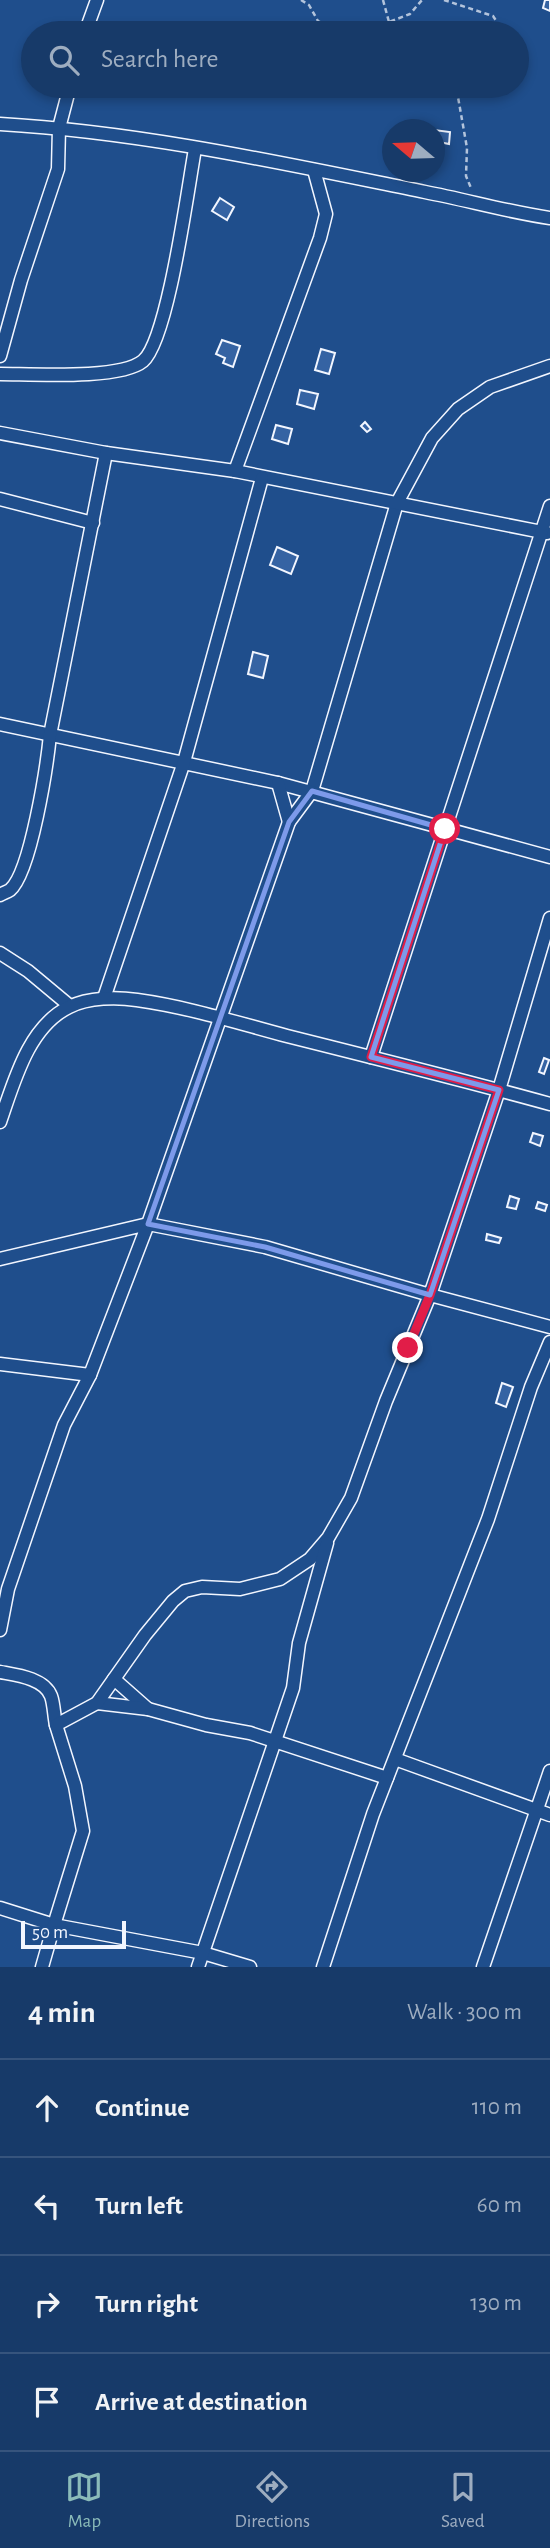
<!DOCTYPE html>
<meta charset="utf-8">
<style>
body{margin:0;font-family:"Alegreya Sans",sans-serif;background:#20416f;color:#f1f3f6}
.compass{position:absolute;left:382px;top:119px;width:63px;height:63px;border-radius:50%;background:#173a69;box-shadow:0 4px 10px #0003;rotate:289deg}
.scale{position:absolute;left:21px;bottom:18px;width:105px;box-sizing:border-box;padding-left:7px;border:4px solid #f2f6ff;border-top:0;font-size:19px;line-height:24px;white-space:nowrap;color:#f2f6ff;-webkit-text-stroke:5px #1f4e8c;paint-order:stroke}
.stop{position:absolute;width:21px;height:21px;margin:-16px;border:5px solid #e11d48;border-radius:50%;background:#fff}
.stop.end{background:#e11d48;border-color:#fff;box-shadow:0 2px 7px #0008}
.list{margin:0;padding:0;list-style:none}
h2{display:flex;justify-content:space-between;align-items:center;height:91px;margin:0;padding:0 28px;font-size:30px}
h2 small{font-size:23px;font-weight:400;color:#9eadc0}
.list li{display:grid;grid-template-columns:46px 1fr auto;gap:21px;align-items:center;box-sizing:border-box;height:98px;padding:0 28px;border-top:2px solid #36547d}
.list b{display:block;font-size:26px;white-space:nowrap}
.list em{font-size:23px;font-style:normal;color:#9eadc0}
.icon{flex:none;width:38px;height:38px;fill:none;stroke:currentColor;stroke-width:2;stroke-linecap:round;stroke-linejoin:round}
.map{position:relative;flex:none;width:550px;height:1967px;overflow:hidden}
.search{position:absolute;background:#173a69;box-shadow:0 4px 10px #0003;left:21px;right:21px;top:21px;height:77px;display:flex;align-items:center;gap:18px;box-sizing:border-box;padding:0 24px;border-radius:38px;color:#9eadc0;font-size:26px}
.sheet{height:483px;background:#173a69}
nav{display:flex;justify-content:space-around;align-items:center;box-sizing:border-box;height:98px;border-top:2px solid #36547d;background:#173a69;font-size:19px;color:#9eadc0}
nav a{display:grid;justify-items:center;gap:4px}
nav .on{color:#8bbbb9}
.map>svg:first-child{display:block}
.building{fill:#3563a3;stroke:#f2f6ff;stroke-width:2}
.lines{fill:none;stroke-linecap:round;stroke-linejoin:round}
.minor-casing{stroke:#f2f6ff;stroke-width:15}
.path{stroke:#b3c4dc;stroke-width:2.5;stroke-dasharray:5 3.5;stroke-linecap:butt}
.minor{stroke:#1f4e8c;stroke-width:12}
.route{stroke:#e11d48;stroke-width:9}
.marked{fill:none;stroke:#7d9aea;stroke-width:5;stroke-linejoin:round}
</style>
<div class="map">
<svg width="550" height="1967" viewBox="0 0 550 1967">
<rect width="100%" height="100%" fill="#1f4e8c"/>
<g class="building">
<polygon points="545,0 550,0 550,11 543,8"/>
<polygon points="290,24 304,32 304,33 285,33"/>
<polygon points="482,86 491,90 488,96 479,91"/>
<polygon points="434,130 450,132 449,144 434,141"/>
<polygon points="220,198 234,207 227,220 212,211"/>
<polygon points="222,340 240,346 233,367 223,363 225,358 216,354"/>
<polygon points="321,349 335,353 329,374 315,370"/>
<polygon points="300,390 318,394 314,409 297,404"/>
<polygon points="365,422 371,429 367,432 361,426"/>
<polygon points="276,425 292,429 288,444 272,439"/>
<polygon points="277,547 298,556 291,574 270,565"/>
<polygon points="253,652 268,656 263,678 248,674"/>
<polygon points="544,1058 549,1060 544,1074 539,1072"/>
<polygon points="533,1133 543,1136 540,1146 530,1142"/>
<polygon points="510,1196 519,1199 516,1209 507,1207"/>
<polygon points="538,1202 547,1205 545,1211 536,1208"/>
<polygon points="487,1234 501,1238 499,1243 486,1240"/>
<polygon points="502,1383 513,1387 506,1407 496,1403"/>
</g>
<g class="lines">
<defs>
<g id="minor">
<polyline points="85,33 97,0"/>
<path d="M0,124C142,132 286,164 425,192C467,200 508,212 550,218"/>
<polyline points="0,356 21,280 58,169 59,128 70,86"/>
<polyline points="550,366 490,387 458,409 432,438 397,503 312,791 289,822 148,1224 265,1247 430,1295 499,1090 550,918"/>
<path d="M0,374C31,374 120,380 143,361C168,340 188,187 195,149"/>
<polyline points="0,433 106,453 235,471 547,533"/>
<polyline points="235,471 320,238 326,214 314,170"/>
<polyline points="0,499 93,523"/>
<polyline points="0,724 278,783 550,857"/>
<polyline points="278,783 289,822"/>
<path d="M0,895C3,893 7,892 10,890C31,872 47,765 50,735L106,453"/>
<polyline points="0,953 28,971 70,1006"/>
<polyline points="104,998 184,762 262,478"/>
<polyline points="371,1057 550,506"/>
<path d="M0,1122C14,1082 28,1027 69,1007C89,997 117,997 137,1000C188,1007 238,1023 287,1036C375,1058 463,1080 550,1104"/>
<polyline points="0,1259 148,1224 90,1375 64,1425 8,1589 0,1630"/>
<polyline points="0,1364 90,1375"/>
<path d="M0,1672C16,1675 44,1678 51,1696C54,1704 54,1716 56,1725"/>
<polyline points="114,1679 148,1709"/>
<polyline points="97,1703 148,1709 206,1725 250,1733 387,1778"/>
<polyline points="395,1759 550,1815"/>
<polyline points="0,1908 54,1925 83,1831 75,1786 56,1725 97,1703 145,1635 173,1601 185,1591 202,1587 240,1589 280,1579 310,1559 328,1538 351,1498 386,1401 430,1295 550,1327"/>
<polyline points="42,1967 54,1925 203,1953 250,1967"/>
<polyline points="198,1967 293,1688 299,1643 327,1543"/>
<polyline points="323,1967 373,1814 488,1519 531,1387 550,1342"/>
<polyline points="483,1967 550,1771"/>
</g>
</defs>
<use href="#minor" class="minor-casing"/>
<g class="path">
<polyline points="301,0 309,5 318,21 339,33"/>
<polyline points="383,0 389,22"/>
<polyline points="444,0 493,16 499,25 497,33"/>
<polyline points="378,33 389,22 410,14 422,0"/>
<polyline points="469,86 458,97 467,148 466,176 471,188"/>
<polyline points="369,93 369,86"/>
</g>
<use href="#minor" class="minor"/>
</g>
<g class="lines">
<polyline class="route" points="408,1348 430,1295 499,1090 371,1057 445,829"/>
</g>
<path class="marked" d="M312,791L445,829L371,1057L499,1090L430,1295L265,1247L148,1224L289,822Z"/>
</svg>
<svg class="compass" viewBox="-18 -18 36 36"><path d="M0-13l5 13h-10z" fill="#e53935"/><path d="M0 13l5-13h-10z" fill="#9eadc0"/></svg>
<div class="scale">50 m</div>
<div class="stop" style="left:445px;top:829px"></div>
<div class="stop end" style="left:408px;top:1348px"></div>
<div class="search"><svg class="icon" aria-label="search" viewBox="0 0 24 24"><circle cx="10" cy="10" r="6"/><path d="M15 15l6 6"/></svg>Search here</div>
</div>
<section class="sheet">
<h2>4 min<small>Walk · 300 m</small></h2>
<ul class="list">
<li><svg class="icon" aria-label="ahead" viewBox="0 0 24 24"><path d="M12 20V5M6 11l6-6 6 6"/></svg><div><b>Continue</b></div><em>110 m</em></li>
<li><svg class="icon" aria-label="left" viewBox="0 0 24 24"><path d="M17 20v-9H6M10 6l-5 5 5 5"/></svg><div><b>Turn left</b></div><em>60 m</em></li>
<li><svg class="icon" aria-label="right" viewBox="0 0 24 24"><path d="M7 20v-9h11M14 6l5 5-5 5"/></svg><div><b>Turn right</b></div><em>130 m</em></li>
<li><svg class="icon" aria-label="arrive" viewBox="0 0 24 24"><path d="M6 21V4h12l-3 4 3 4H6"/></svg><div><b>Arrive at destination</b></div></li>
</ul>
</section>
<nav>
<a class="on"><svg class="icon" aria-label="map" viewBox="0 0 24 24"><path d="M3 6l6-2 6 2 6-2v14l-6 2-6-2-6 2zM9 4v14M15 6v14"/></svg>Map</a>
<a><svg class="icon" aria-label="directions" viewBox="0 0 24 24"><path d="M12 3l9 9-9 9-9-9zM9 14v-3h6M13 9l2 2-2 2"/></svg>Directions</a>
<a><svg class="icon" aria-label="saved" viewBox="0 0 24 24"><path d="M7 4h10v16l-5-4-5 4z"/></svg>Saved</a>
</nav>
